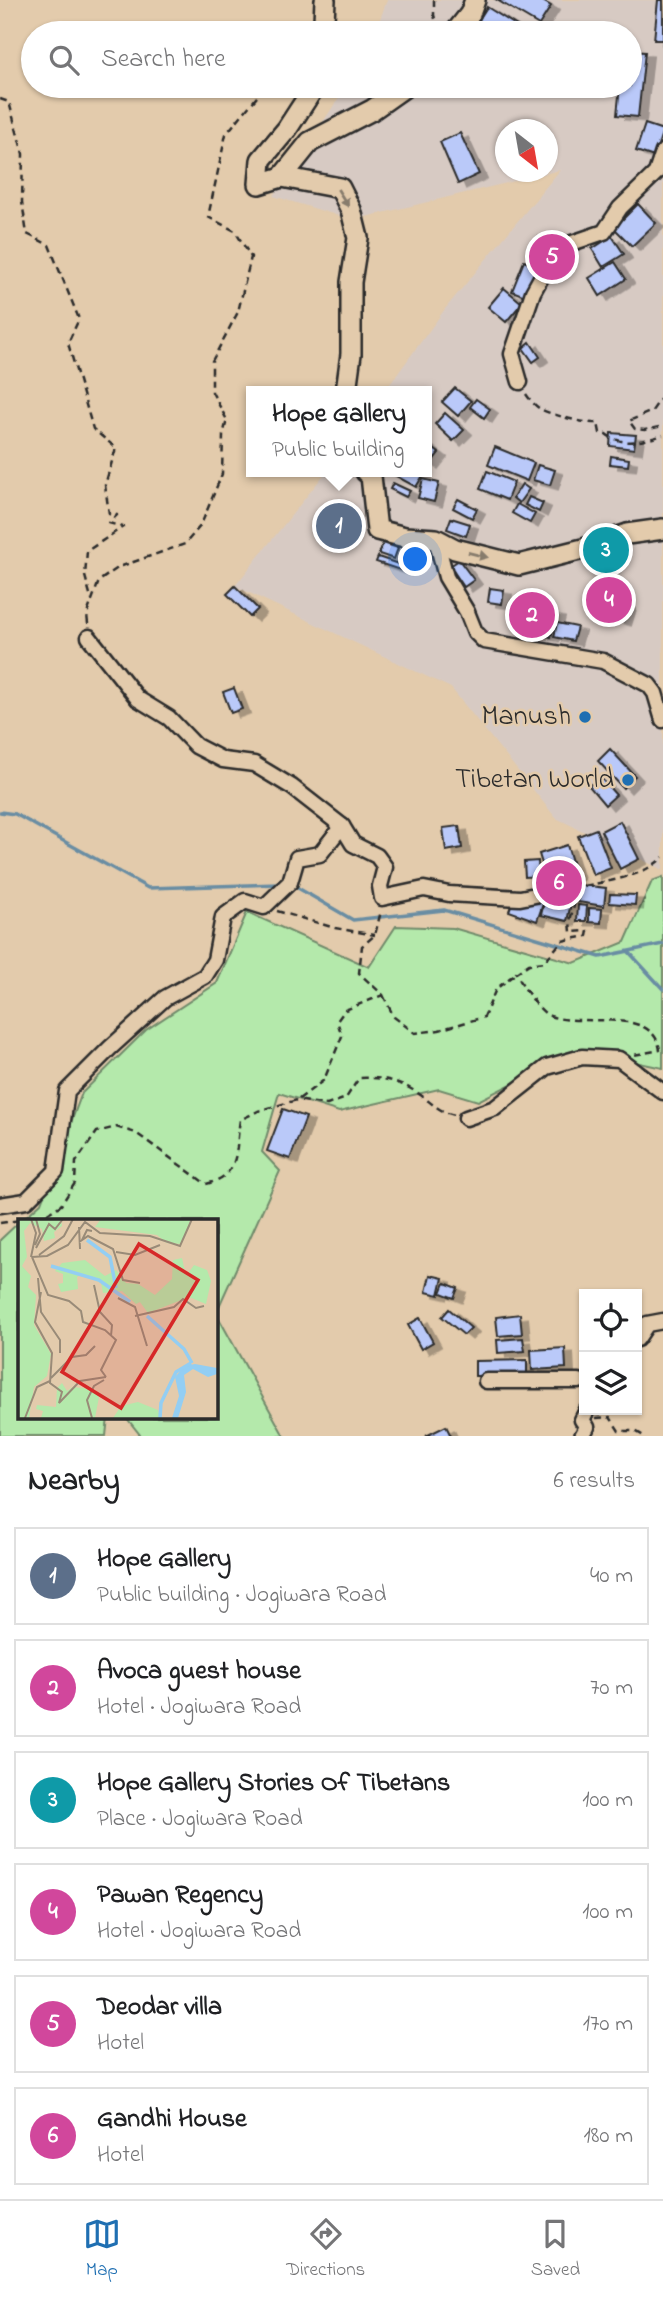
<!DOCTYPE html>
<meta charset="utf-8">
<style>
body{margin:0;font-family:"Indie Flower",sans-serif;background:#f6f6f6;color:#202124}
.controls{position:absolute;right:21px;bottom:21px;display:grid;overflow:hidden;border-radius:0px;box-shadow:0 2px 5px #0004}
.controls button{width:63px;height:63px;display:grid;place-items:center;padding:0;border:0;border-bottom:2px solid #e0e0e0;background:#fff;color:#202124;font:35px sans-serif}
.compass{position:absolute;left:495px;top:119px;width:63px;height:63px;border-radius:50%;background:#fff;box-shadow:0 2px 5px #0004;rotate:149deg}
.you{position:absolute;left:416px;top:560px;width:24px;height:24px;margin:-18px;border:5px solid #fff;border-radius:50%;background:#1a73e8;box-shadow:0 0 0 10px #1a73e833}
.badge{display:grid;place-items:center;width:46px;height:46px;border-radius:50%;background:#1f6fb2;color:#fff;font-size:23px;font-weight:700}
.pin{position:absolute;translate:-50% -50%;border:4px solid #fff;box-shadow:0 2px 7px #0006}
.popup{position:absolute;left:246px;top:386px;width:186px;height:91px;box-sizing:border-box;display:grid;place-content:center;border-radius:0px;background:#fff;filter:drop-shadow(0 2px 5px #0005);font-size:23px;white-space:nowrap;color:#757577}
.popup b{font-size:26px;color:#202124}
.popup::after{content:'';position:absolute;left:50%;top:100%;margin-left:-14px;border:14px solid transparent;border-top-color:#fff}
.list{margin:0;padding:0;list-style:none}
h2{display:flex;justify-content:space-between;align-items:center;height:91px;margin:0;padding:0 28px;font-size:30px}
h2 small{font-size:23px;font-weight:400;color:#757577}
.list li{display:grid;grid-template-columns:46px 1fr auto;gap:21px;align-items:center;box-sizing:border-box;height:98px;margin:0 14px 14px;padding:0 14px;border:2px solid #e0e0e0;border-radius:0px}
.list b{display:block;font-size:26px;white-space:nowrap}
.list p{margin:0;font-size:23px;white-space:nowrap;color:#757577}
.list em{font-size:23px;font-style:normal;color:#757577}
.icon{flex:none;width:38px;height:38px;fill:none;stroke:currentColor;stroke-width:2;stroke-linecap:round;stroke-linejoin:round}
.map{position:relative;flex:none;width:663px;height:1436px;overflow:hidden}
.search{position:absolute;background:#fff;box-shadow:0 2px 5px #0004;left:21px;right:21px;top:21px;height:77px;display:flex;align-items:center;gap:18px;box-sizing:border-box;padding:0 24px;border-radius:38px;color:#757577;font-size:26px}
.sheet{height:763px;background:#fff}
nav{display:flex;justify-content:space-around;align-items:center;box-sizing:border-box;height:98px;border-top:2px solid #e0e0e0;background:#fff;font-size:19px;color:#757577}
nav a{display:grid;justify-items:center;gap:4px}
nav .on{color:#1f6fb2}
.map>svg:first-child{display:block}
.built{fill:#d7cac3;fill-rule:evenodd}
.green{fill:#b4e9ab;stroke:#708a6b;stroke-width:2}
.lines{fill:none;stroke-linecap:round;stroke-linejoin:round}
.stream{stroke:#698da3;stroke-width:3.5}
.building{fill:#bac9f9;stroke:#2b2b2b;stroke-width:2;filter:url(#shadow)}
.street-casing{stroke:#2b2b2b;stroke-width:19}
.secondary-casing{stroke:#2b2b2b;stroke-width:24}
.path{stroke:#2b2b2b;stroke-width:2.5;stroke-dasharray:7 5;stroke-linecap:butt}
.street{stroke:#e3cbac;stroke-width:14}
.secondary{stroke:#e3cbac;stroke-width:19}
.oneway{fill:#877b6c}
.poi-dot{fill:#1f6fb2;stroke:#e3cbac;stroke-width:2.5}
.labels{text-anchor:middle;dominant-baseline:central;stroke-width:5;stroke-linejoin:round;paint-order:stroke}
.poi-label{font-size:28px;fill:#2b2b2b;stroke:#e3cbac;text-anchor:end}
.inset-river{fill:none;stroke:#93cef3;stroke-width:3.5}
.inset-road{fill:none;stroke:#998b78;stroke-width:2}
.view{fill:#d62828;fill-opacity:0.15;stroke:#d62828;stroke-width:3.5}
.inset-edge{fill:none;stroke:#2b2b2b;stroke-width:3.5}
</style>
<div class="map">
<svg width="663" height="1436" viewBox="0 0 663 1436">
<defs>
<filter id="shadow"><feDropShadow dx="8" dy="4.5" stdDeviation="0" flood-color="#0004"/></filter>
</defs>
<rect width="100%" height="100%" fill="#e3cbac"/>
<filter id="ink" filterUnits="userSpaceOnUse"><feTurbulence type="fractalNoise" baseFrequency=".0143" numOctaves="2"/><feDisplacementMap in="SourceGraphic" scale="14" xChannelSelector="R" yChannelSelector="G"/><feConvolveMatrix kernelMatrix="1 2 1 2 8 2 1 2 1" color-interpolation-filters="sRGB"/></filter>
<g filter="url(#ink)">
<path class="built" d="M387,0H663V870L556,818L451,688L235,586L326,472H426V391H385L445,309L560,170L353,220L273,196L347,86H630V33H375ZM505,130H548V172H505Z"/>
<g class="green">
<polygon points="663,877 663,1068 578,1050 478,1101 439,1089 339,1112 279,1093 262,1152 280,1171 216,1313 284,1436 141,1436 126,1417 215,1417 215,1221 21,1221 41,1203 82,1093 146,1030 217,983 247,912 369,967 396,926 453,928 574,963 625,942 652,881"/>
<polygon points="19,1222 19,1417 108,1417 106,1436 0,1436 0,1240"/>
</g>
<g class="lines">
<g class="stream">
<polyline points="0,812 15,814 148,888 280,884"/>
<polyline points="291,884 353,920 444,910 600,957 663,944"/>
<polyline points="629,952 663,989"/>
</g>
</g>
<g class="building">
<polygon points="497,0 541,0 551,6 539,25"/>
<polygon points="658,0 663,0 663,40 654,40"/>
<polygon points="487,7 517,26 512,33 497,33 478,21"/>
<polygon points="630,51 645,52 638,117 617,115 620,86 630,86"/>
<polygon points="645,124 663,130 654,157 636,151"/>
<polygon points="460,133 479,174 458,184 440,142"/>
<polygon points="638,204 656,223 632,246 614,228"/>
<polygon points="612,236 624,254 603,267 592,249"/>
<polygon points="539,237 553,245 541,266 528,258"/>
<polygon points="524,261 537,267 525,296 512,291"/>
<polygon points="615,262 626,279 600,296 589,278"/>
<polygon points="504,288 522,303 506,322 488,307"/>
<polygon points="530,342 540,357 533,362 523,348"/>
<polygon points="455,388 471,401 458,416 442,402"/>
<polygon points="476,399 490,409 484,418 470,407"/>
<polygon points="445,413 464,430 453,441 435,424"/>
<polygon points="611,433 636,435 634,449 610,446"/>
<polygon points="426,443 439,453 430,464 426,461"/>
<polygon points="495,447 534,463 527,481 488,465"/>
<polygon points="611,456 629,459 628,466 610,464"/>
<polygon points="538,465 555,470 550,485 533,480"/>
<polygon points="487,471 514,482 507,500 480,489"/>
<polygon points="396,472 420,472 424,474 416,487 394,475"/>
<polygon points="423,479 439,483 434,502 418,498"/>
<polygon points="393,483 410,491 406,497 390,489"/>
<polygon points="522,484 529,489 519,503 513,498"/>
<polygon points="529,497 543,503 539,512 525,505"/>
<polygon points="458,499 477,509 472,518 453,508"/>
<polygon points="517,504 535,514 530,523 512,513"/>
<polygon points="451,518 470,524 466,536 447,529"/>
<polygon points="383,543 398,548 394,559 379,554"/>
<polygon points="612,547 612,568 602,568 601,548"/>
<polygon points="378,557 404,566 403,571 376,562"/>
<polygon points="459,560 474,580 464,587 450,566"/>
<polygon points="235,586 258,609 250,617 227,594"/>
<polygon points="490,588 504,590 502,604 488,602"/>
<polygon points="588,598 601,601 597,615 585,612"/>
<polygon points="605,598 628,605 623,621 600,614"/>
<polygon points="525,610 543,614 539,635 521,632"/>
<polygon points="548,611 557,613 551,637 542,635"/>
<polygon points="557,623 577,627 573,641 554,637"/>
<polygon points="234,688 242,709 231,713 223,692"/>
<polygon points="610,749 635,776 623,788 598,761"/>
<polygon points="600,777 616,795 605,805 589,786"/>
<polygon points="620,821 639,859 620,869 601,831"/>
<polygon points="459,826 462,848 446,851 443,828"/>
<polygon points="596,829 611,868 593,875 578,836"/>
<polygon points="567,845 576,875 561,880 559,873 546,877 539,854"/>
<polygon points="538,861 539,876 525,877 524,862"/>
<polygon points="580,885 606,888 604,906 578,902"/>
<polygon points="516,892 544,901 537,921 509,911"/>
<polygon points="546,894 572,899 567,921 541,915"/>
<polygon points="610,894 636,895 635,905 609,903"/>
<polygon points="578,905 587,906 586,921 577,921"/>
<polygon points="589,908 602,909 601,923 589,922"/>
<polygon points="283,1109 306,1117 290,1159 267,1151"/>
<polygon points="430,1275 443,1278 439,1295 426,1292"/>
<polygon points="445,1283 458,1288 454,1298 441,1293"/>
<polygon points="449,1309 471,1328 464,1335 442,1317"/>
<polygon points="520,1314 522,1334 498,1336 496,1317"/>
<polygon points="420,1318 433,1342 421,1349 408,1325"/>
<polygon points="523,1338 525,1351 498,1353 497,1340"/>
<polygon points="565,1348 566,1368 532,1370 531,1350"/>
<polygon points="527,1360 527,1376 475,1376 475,1361"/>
<polygon points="446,1426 451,1436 426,1436"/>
</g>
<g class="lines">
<defs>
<g id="street">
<polyline points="520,382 512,354 533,292 549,263 569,244 604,232 620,208 656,173 663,152"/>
<polyline points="436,539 446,577 467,612 475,632 484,641 603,661 649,685 655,693 663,720"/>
<polyline points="89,637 138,699 169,718 196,746 223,760 254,764 292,787 342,826 353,844 377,856 385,867 380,886 382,898 424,889 449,894 520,898 571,888"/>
<polyline points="466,1118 495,1108 547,1067 582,1057 619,1059 663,1092"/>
<polyline points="0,1205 26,1201 56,1171 67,1091 110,1048 165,998 205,976 215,960 223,917 245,901 264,907 290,882 297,858 320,854 342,826"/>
<polyline points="637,1339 647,1324 663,1321"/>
<polyline points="486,1381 579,1381"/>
<polyline points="582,1436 587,1427 582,1420 587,1410"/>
</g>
<g id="secondary">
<polyline points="325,0 324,21 327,33"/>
<polyline points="455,33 470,14 475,0"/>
<polyline points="315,86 287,129 261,160 259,184 282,177 340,188 351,210 358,238 351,282 351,354 346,391"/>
<polyline points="282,177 310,142 372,110 406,86"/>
<polyline points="366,472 371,476 377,530 405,537 436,539 455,549 519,565 583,549 627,534 663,529"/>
</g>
</defs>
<use href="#street" class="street-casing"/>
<use href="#secondary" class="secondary-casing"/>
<g class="path">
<polyline points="434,0 434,15 439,33"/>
<polyline points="0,99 9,102 23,154 22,202 27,234 49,245 79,319 68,343 93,429 116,448 105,485 109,514 117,515 109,523 123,527 87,551 85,576 91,598"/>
<path d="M526,394C530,400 536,407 542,410C554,415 585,424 598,423L600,433L606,434C622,447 645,441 663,435"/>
<polyline points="663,395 652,411 629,421 635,429 645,430 663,426"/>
<polyline points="88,624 87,614 99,581 119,567 185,544 201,525 222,474 223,435 227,420 212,392 212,361 238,312 251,257 235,231 208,217 226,134 266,86"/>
<path d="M585,886C612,880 643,877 663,857"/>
<path d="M575,901L570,921L571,932L588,931L587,936L562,941L544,962L529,964L516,973C522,985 538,1011 550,1016C581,1028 653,1005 660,1050L634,1055"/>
<polyline points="277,911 335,928 375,935"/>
<polyline points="383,995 394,1017 415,1033 439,1030 484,1017 496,989 516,973"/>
<polyline points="299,1099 324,1080 342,1036 337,1021 345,1010 383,995 359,973 362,946 375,935 381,911"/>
<path d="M0,1223L42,1217L61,1205L75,1183L76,1162L97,1132L116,1127L136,1133L206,1184C242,1175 235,1149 240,1120L258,1111L297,1100L327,1105L346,1098L359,1078C384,1077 401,1081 422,1096C434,1105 440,1112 455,1115"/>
<polyline points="596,1418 610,1417 619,1431 635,1431 644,1436"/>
</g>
<use href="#street" class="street"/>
<use href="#secondary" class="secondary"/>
</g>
<defs><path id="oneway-solid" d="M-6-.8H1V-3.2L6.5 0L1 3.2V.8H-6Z" transform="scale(1.75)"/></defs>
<g class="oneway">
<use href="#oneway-solid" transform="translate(343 198) rotate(58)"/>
<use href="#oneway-solid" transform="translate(478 555) rotate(14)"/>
</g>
</g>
<g class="poi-dot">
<circle cx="585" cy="717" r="7"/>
<circle cx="628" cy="780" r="7"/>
</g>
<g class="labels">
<g class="poi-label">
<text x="571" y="717">Manush</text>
<text x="614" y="780">Tibetan World</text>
</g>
</g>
<g transform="translate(18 1219)">
<rect width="200" height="200" fill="#e3cbac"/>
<path d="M0,0H43L44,7L36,13L37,19L26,22L24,10L12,4L6,12L9,38L4,47L13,57L10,68L18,76L16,106L33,135L29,157L16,168L11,199H0ZM83,0H173L163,25L149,24L139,16L77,8ZM164,39L168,57L176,46L189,51L193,62L188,85L171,78L130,94L122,83L118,85L104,72L85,74L83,64L64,55L59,58L60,70L43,73L40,65L45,64V55L37,52L44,44L67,41L87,57L98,51L108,64L120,65L137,76L154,60L155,41ZM44,164L49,172L55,168L72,170L81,178L77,199H23L25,192L18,190L19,186L38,188L39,169ZM120,183L140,191L142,199H95L103,187Z" fill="#b4e9ab"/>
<path d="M177,145L199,149V155L190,158L175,150L166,156L168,173L160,199H154L161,177L157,158L167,147Z" fill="#93cef3"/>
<path class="inset-river" d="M69,21L92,38L98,69M33,47L81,61L112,83M129,97L166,130L174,144M142,199L143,184L158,153L173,144"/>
<path class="inset-road" d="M61,8L62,30M74,12L69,11L64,21L70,17L95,30L105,61L122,64M17,26L22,15L18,0M18,29L31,5L37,10L45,0M98,33L117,36L142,26M21,36L46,17L55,0M13,38L18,14L13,0M14,38L29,37L50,26L67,3L82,14L132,17L162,27L174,0M14,38L30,76L51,82L63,92L65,103L87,111L98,121L83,151L88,158M20,59L23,93L42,121V134M76,66L82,93L94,106L93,117M23,73L17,103L34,134L32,164L44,173L41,184L62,162L88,158M100,79L117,88L129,127M117,97L156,88L165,80L178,89L186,87M33,159L54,138L68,136L77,127M7,199L19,168L32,162M74,199L69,181L76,167L86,161"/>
<path class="view" d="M121,25L180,61L103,189L44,153Z"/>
<rect width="200" height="200" class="inset-edge"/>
</g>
</svg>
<div class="controls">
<button><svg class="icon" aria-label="locate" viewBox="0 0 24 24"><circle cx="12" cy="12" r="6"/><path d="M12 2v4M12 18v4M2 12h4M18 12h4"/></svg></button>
<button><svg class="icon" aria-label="layers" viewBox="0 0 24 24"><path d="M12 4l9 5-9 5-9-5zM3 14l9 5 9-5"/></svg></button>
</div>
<svg class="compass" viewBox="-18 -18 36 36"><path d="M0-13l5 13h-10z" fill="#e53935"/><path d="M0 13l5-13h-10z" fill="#757577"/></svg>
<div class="you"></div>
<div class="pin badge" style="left:339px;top:526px;background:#5c6f8a">1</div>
<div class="popup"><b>Hope Gallery</b>Public building</div>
<div class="pin badge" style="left:532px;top:615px;background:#d1479c">2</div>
<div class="pin badge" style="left:606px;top:550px;background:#0f9aa8">3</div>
<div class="pin badge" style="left:609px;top:600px;background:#d1479c">4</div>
<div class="pin badge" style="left:552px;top:257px;background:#d1479c">5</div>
<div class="pin badge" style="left:559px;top:883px;background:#d1479c">6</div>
<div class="search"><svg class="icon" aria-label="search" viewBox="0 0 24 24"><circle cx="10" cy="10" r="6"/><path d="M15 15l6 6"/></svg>Search here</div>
</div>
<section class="sheet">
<h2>Nearby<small>6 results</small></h2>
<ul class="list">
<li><span class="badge" style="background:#5c6f8a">1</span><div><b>Hope Gallery</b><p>Public building · Jogiwara Road</p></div><em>40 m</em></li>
<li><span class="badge" style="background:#d1479c">2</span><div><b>Avoca guest house</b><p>Hotel · Jogiwara Road</p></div><em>70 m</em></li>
<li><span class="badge" style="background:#0f9aa8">3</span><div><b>Hope Gallery Stories Of Tibetans</b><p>Place · Jogiwara Road</p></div><em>100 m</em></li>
<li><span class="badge" style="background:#d1479c">4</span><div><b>Pawan Regency</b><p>Hotel · Jogiwara Road</p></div><em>100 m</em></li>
<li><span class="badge" style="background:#d1479c">5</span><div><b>Deodar villa</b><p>Hotel</p></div><em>170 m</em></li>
<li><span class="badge" style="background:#d1479c">6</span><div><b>Gandhi House</b><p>Hotel</p></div><em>180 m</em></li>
</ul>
</section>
<nav>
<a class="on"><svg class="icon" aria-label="map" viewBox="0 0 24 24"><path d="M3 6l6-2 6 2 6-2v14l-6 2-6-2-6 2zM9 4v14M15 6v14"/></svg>Map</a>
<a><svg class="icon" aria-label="directions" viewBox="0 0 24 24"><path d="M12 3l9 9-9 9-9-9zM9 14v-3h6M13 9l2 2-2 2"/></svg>Directions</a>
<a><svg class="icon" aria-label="saved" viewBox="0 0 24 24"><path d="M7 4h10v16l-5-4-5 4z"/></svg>Saved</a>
</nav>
